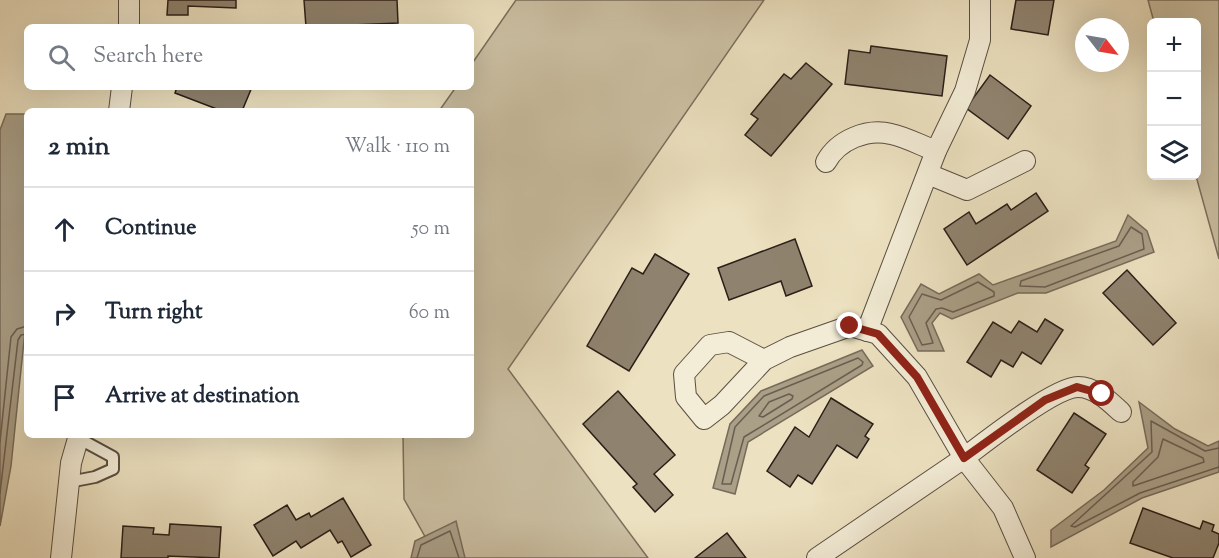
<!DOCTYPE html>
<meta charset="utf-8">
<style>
body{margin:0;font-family:"Sorts Mill Goudy",serif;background:#f6f6f7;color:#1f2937}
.controls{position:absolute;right:18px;top:18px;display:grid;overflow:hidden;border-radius:9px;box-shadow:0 6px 24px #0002}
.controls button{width:54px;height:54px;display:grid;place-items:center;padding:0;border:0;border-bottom:2px solid #e0e1e3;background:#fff;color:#1f2937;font:30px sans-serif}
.compass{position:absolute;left:1075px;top:18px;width:54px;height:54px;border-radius:50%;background:#fff;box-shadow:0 6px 24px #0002;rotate:121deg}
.stop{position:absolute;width:18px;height:18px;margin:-14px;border:4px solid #8f2418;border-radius:50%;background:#fff}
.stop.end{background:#8f2418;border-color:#fff;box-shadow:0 2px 6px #0008}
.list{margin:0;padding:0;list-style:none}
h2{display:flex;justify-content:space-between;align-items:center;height:78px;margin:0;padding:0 24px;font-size:26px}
h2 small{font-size:20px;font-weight:400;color:#747a83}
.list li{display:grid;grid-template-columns:39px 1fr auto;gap:18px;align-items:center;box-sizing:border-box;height:84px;padding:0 24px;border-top:2px solid #e0e1e3}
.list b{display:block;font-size:22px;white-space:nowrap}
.list em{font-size:20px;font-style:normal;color:#747a83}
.icon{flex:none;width:33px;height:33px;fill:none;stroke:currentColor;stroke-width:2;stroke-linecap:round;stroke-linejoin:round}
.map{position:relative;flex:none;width:1219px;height:558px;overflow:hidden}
.search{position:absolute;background:#fff;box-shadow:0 6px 24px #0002;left:24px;top:24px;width:450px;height:66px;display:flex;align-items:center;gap:15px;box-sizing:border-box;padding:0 21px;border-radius:9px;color:#747a83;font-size:22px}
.panel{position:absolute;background:#fff;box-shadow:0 6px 24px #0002;left:24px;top:108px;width:450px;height:330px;border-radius:9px}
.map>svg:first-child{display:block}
.green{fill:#cbc0a3;stroke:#7a6f5e;stroke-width:1.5}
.water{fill:#aa9f87;stroke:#776b5b;stroke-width:1.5}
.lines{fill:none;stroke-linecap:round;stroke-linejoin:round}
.shore{stroke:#6a5e50;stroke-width:1.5}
.building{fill:#8f836f;stroke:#2a1e18;stroke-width:1.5}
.service-casing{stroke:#5a4f42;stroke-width:14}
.minor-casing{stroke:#5a4f42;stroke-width:22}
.service{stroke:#f3ecd6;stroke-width:10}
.minor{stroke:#f3ecd6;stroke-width:20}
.route{stroke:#8f2418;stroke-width:8}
</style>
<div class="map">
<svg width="1219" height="558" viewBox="0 0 1219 558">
<rect width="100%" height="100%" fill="#ece1c0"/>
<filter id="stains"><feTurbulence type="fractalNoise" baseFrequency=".00333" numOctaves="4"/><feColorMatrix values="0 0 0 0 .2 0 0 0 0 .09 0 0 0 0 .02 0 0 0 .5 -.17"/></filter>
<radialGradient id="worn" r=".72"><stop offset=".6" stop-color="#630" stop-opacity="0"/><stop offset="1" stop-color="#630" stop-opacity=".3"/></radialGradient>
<g class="green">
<polygon points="516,0 764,0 508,369 648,558 437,558 404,499 403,435 471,435 471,111 439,111 456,87 471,87 471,65"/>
<polygon points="1148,0 1219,0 1219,259 1196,176 1196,22 1154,22"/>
</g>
<g class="water">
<polygon points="6,114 27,114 27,312 11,466 0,526 0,130"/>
<polygon points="1128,215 1147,231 1154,252 1046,293 1018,293 952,319 940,313 932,323 944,351 918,351 901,317 921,284 939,294 979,274 993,285 1116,241"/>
<polygon points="862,350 873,366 748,442 735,494 713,488 730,424 761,391"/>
<polygon points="1139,402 1175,429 1208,446 1219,441 1219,472 1142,498 1051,547 1051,530 1104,490 1148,448"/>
<polygon points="456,521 465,558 411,558 415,541"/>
</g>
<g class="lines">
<g class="shore">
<polygon points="1131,227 1142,234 1144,249 1045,287 1020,286 1021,281 1119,246"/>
<polygon points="978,282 994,292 994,296 953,312 942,308 936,309 926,323 933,343 922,345 909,317 922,294 941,300"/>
<polygon points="858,358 863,362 862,365 744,437 731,484 722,484 735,427 764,396"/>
<polygon points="789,394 793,396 792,399 763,417 759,416 769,402"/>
<polygon points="1163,439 1203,458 1204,462 1133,486 1133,482 1158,457"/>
<polyline points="0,442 11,337 17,329 27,326"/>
<polyline points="1219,448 1205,451 1151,421 1152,452 1071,526 1075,527 1140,493 1219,467"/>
<polyline points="0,493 18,340 21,335 27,334"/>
<polyline points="417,558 421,545 450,531 459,558"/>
</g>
</g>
<g class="building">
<polygon points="168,0 236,0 236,8 188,6 188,15 167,15"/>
<polygon points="304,0 397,0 398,23 306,27"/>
<polygon points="1016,0 1054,0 1048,35 1011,29"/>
<polygon points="871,46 947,56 942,96 845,84 849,50 870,53"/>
<polygon points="806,63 832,84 771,156 745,135 758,119 751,114 784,74 791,79"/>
<polygon points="990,75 1031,106 1008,139 966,108"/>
<polygon points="177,87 252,87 242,111 222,111 175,93"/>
<polygon points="1036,193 1048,211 967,265 944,229 969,212 976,224 1007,204 1011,210"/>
<polygon points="795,239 812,286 786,296 781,281 729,300 718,268"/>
<polygon points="655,254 689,274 629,371 587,346 632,268 643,274"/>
<polygon points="1127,270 1176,323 1153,345 1103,293"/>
<polygon points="1045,319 1063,330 1041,364 1022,352 1013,367 1001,360 991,377 967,362 993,322 1011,333 1019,321 1037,332"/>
<polygon points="618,391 675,455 654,474 673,495 655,512 633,487 637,484 583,424"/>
<polygon points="831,398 873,424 865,436 869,439 857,458 837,445 812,484 798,475 790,487 767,471 795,427 809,437"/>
<polygon points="1074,413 1106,434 1085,465 1089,468 1072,493 1037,470"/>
<polygon points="343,498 371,545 351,557 342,541 338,543 330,530 301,548 296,541 273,556 254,525 287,505 296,520 309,513 311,517"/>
<polygon points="1143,508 1200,529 1203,521 1214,525 1212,531 1219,534 1219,543 1213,558 1173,558 1130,543"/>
<polygon points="170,524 221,527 219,558 168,556 168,558 121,558 123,526 154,528 153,534 169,535"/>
<polygon points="727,533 746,558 695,558"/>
</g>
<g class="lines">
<defs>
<polyline id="service" points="69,482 95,477 113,469 113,457 78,438"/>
<g id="minor">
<polyline points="129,0 129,27"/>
<polyline points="119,111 122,87"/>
<path d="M826,162C838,140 867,128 891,134C906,137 922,146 936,151"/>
<polyline points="928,174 967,190 1025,161"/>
<polyline points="867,331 936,151 965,91 980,40 980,0"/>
<polyline points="764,360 729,342 710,345 684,374 686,397 704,419 722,405 764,360 790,347 850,326 878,334 917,377 964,458 817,558"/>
<polyline points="61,558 71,463 79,435"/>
<path d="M1025,558L1003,508L964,458C985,442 1055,387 1078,387C1095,387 1109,401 1121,412"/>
</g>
</defs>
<use href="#service" class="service-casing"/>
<use href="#minor" class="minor-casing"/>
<use href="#service" class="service"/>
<use href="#minor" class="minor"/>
</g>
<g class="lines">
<polyline class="route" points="850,326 878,334 917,377 964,458 1045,400 1077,387 1102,394"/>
</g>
<rect width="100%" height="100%" filter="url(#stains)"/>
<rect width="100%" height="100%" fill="url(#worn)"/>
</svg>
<div class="controls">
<button>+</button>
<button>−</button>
<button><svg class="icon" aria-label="layers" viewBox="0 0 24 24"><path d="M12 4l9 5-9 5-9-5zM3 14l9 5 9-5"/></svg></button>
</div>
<svg class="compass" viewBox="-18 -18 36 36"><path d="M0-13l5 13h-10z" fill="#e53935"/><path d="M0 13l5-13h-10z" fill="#747a83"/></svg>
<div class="stop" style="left:1102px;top:394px"></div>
<div class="stop end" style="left:850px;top:326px"></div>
<div class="search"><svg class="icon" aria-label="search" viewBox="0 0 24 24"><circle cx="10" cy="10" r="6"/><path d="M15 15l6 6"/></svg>Search here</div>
<section class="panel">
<h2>2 min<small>Walk · 110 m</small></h2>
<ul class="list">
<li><svg class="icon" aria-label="ahead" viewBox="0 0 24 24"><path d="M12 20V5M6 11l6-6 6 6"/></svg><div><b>Continue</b></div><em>50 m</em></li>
<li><svg class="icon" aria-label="right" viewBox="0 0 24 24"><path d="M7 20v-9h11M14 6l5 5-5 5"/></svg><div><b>Turn right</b></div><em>60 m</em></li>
<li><svg class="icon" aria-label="arrive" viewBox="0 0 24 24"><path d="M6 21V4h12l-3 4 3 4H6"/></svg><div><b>Arrive at destination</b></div></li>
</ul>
</section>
</div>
